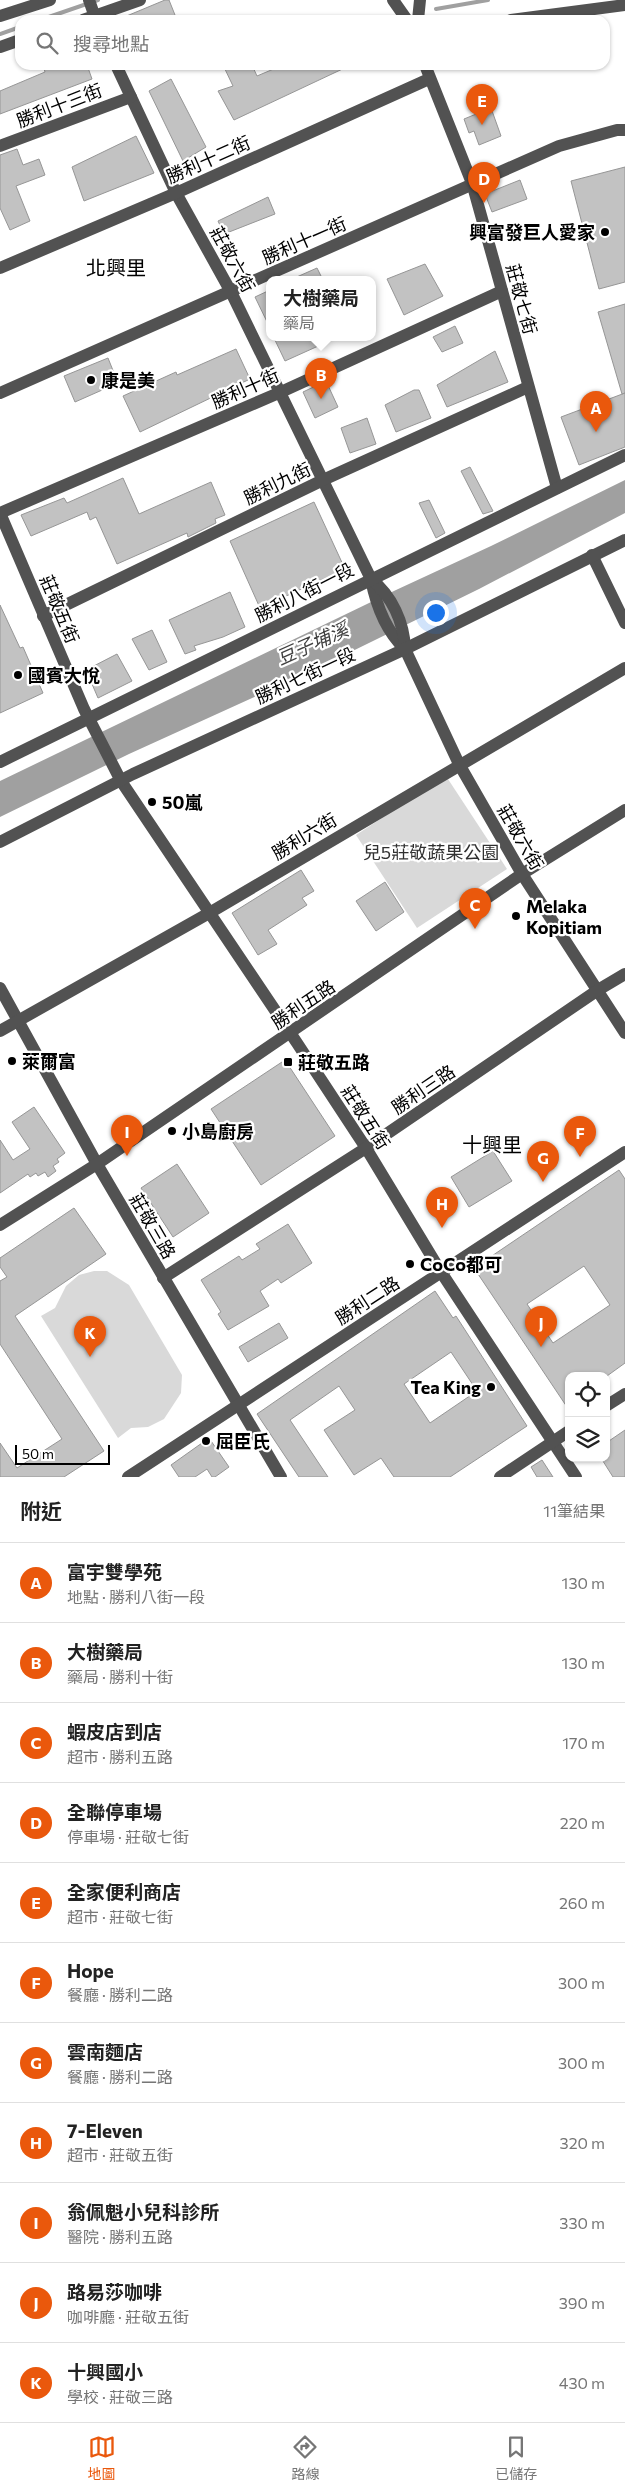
<!DOCTYPE html>
<html lang="zh-TW">
<meta charset="utf-8">
<style>
body{margin:0;font-family:Commissioner,"Noto Sans TC",sans-serif;background:#f2f2f2;color:#222}
.controls{position:absolute;right:15px;bottom:15px;display:grid;overflow:hidden;border-radius:10px;box-shadow:0 1px 4px #0004}
.controls button{width:45px;height:45px;display:grid;place-items:center;padding:0;border:0;border-bottom:1px solid #e0e0e0;background:#fff;color:#222;font:25px sans-serif}
.scale{position:absolute;left:15px;bottom:12px;width:95px;box-sizing:border-box;padding-left:5px;border:2px solid #000;border-top:0;font-size:14px;line-height:18px;white-space:nowrap;color:#000;-webkit-text-stroke:4px #fff;paint-order:stroke}
.you{position:absolute;left:435px;top:612px;width:18px;height:18px;margin:-12px;border:4px solid #fff;border-radius:50%;background:#1a73e8;box-shadow:0 0 0 8px #1a73e833}
.badge{display:grid;place-items:center;width:32px;height:32px;border-radius:50%;background:#ea580c;color:#fff;font-size:16px;font-weight:700}
.pin{position:absolute;translate:-50% -41px;filter:drop-shadow(0 1px 2px #0008)}
.pin::after{content:'';position:absolute;top:26px;width:18px;height:15px;background:inherit;clip-path:polygon(0 0,100% 0,50% 100%)}
.popup{position:absolute;left:266px;top:276px;width:110px;height:65px;box-sizing:border-box;display:grid;place-content:center;border-radius:10px;background:#fff;filter:drop-shadow(0 1px 4px #0005);font-size:16px;white-space:nowrap;color:#767676}
.popup b{font-size:19px;color:#222}
.popup::after{content:'';position:absolute;left:50%;top:100%;margin-left:-10px;border:10px solid transparent;border-top-color:#fff}
.list{margin:0;padding:0;list-style:none}
h2{display:flex;justify-content:space-between;align-items:center;height:65px;margin:0;padding:0 20px;font-size:21px}
h2 small{font-size:16px;font-weight:400;color:#767676}
.list li{display:grid;grid-template-columns:32px 1fr auto;gap:15px;align-items:center;box-sizing:border-box;height:80px;padding:0 20px;border-top:1px solid #e0e0e0}
.list b{display:block;font-size:19px;white-space:nowrap}
.list p{margin:0;font-size:16px;white-space:nowrap;color:#767676}
.list em{font-size:16px;font-style:normal;color:#767676}
.icon{flex:none;width:28px;height:28px;fill:none;stroke:currentColor;stroke-width:2;stroke-linecap:round;stroke-linejoin:round}
.map{position:relative;flex:none;width:625px;height:1477px;overflow:hidden}
.search{position:absolute;background:#fff;box-shadow:0 1px 4px #0004;left:15px;right:15px;top:15px;height:55px;display:flex;align-items:center;gap:12px;box-sizing:border-box;padding:0 18px;border-radius:15px;color:#767676;font-size:19px}
.sheet{height:945px;background:#fff}
nav{display:flex;justify-content:space-around;align-items:center;box-sizing:border-box;height:70px;border-top:1px solid #e0e0e0;background:#fff;font-size:14px;color:#767676}
nav a{display:grid;justify-items:center;gap:2px}
nav .on{color:#ea580c}
.map>svg:first-child{display:block}
.green{fill:#d9d9d9}
.water{fill:#a0a0a0}
.lines{fill:none;stroke-linecap:round;stroke-linejoin:round}
.stream{stroke:#a0a0a0;stroke-width:4}
.building{fill:#c2c2c2;stroke:#969696;fill-rule:evenodd}
.minor{stroke:#525252;stroke-width:12}
.poi-dot{fill:#000;stroke:#fff;stroke-width:2}
.labels{text-anchor:middle;dominant-baseline:central;stroke-width:4.5;stroke-linejoin:round;paint-order:stroke}
.street-label{font-size:18px;fill:#000;stroke:#fff}
.poi-label{font-size:18px;font-weight:bold;fill:#000;stroke:#fff;text-anchor:start}
.park-label{font-size:18px;fill:#303030;stroke:#fff}
.water-label{font-size:19px;font-style:italic;fill:#414141;stroke:#fff}
.quarter-label{font-size:20px;fill:#000;stroke:#fff}
</style>
<div class="map">
<svg width="625" height="1477" viewBox="0 0 625 1477">
<rect width="100%" height="100%" fill="#fff"/>
<g class="green">
<polygon points="446,776 507,869 417,928 356,835"/>
<polygon points="94,1271 107,1271 129,1285 182,1375 181,1393 164,1419 148,1427 131,1428 118,1438 41,1316 55,1308 66,1286 79,1275"/>
</g>
<polygon class="water" points="625,480 625,513 479,589 318,668 129,754 0,817 0,781 396,590 491,546"/>
<g class="lines">
<g class="stream">
<polyline points="436,9 488,0"/>
<polyline points="40,20 98,0"/>
<polyline points="0,34 20,27"/>
</g>
</g>
<g class="building">
<polygon points="165,0 169,0 177,20 117,20"/>
<polygon points="43,65 87,65 92,79 0,114 0,91 45,72"/>
<polygon points="223,65 252,65 257,76 283,65 351,65 234,120 218,91 233,86"/>
<polygon points="171,79 206,147 183,161 149,91"/>
<polygon points="491,108 501,136 479,145 474,131 469,133 464,119"/>
<polygon points="136,136 154,173 84,201 72,167"/>
<polygon points="17,149 23,165 39,159 45,175 16,186 30,221 10,230 0,208 0,155"/>
<polygon points="625,167 625,282 599,289 571,181"/>
<polygon points="520,180 527,199 492,212 485,194"/>
<polygon points="268,197 275,214 224,234 218,221"/>
<polygon points="425,264 443,296 404,315 387,279"/>
<polygon points="317,268 323,280 290,280"/>
<polygon points="270,290 270,328 255,297"/>
<polygon points="625,304 625,447 579,465 561,417 625,393 622,394 598,312"/>
<polygon points="455,326 463,343 442,352 433,337"/>
<polygon points="274,338 336,338 285,361"/>
<polygon points="236,349 250,379 140,432 123,396 176,372 177,375"/>
<polygon points="495,351 508,382 447,407 437,385"/>
<polygon points="108,358 118,383 75,402 64,376"/>
<polygon points="326,381 338,407 315,418 303,392"/>
<polygon points="414,390 419,390 431,418 396,432 385,405"/>
<polygon points="367,418 376,444 350,453 341,428"/>
<polygon points="470,467 493,511 483,514 461,471"/>
<polygon points="123,478 139,514 211,482 225,515 215,519 216,523 188,537 187,533 117,564 96,517 90,520 87,512 31,536 21,515 64,498 67,503"/>
<polygon points="429,500 445,533 436,538 419,503"/>
<polygon points="314,502 345,569 260,608 230,541"/>
<polygon points="230,592 245,627 223,637 194,646 196,650 185,654 169,620"/>
<polygon points="0,605 20,648 23,647 43,693 0,713"/>
<polygon points="152,630 167,662 149,670 132,639"/>
<polygon points="117,654 132,681 98,698 86,670"/>
<polygon points="301,870 314,891 302,898 307,905 268,930 277,944 258,955 232,913"/>
<polygon points="385,882 404,912 376,931 356,901"/>
<polygon points="285,1060 335,1136 261,1185 211,1109"/>
<polygon points="34,1107 65,1153 57,1159 59,1162 53,1166 56,1171 48,1177 45,1172 38,1176 36,1173 30,1177 28,1174 0,1193 0,1140 13,1160 30,1149 12,1122"/>
<polygon points="493,1151 512,1181 469,1207 451,1177"/>
<polygon points="177,1164 209,1213 173,1237 141,1188"/>
<path d="M619,1170L625,1179V1363L607,1376H569V1410L474,1268ZM584,1266L610,1305L553,1343L527,1304Z"/>
<polygon points="74,1208 106,1254 15,1316 104,1451 64,1477 0,1477 0,1443 17,1468 62,1439 0,1344 0,1281 7,1277 0,1267 0,1258"/>
<polygon points="288,1224 312,1263 281,1283 278,1279 260,1291 269,1306 228,1330 218,1314 221,1312 201,1280 239,1256 242,1260 260,1249 256,1244"/>
<path d="M435,1291L453,1318L456,1316L527,1426L450,1477H394L381,1458L354,1475L324,1430L355,1410L339,1386L290,1420L328,1477H299L257,1414ZM451,1352L477,1391L430,1423L404,1384Z"/>
<polygon points="279,1323 288,1338 248,1362 239,1347"/>
<polygon points="625,1430 625,1477 613,1477 601,1458 606,1458 606,1443"/>
<polygon points="209,1438 229,1467 215,1477 212,1477 207,1469 195,1477 179,1477 171,1465"/>
<polygon points="542,1460 553,1477 537,1477 531,1467"/>
</g>
<g class="lines">
<g class="minor">
<polyline points="89,0 96,20"/>
<polyline points="393,0 407,20"/>
<polyline points="0,16 50,0"/>
<polyline points="83,20 140,0"/>
<polyline points="418,20 420,0"/>
<polyline points="511,20 625,5"/>
<polyline points="0,47 20,40"/>
<path d="M116,65L176,193L231,292L371,579C376,605 385,630 405,649"/>
<polyline points="425,65 472,183 557,488"/>
<polyline points="0,146 131,97"/>
<polyline points="0,268 176,193 429,79"/>
<polyline points="0,393 559,146 617,130 625,130"/>
<polyline points="0,513 84,709 121,781 297,1043 366,1148 441,1272 576,1477"/>
<polyline points="0,513 281,392 502,291"/>
<polyline points="592,555 625,623"/>
<path d="M371,579C392,596 404,622 405,649L459,764L522,874L625,1033"/>
<polyline points="43,616 323,480 528,387"/>
<polyline points="0,762 625,455"/>
<polyline points="0,842 133,774 405,649 625,540"/>
<polyline points="0,988 97,1164 281,1477"/>
<polyline points="0,1031 211,912 625,668"/>
<polyline points="0,1225 97,1164 522,874 625,810"/>
<polyline points="163,1278 366,1148 598,990 625,974"/>
<polyline points="606,1406 625,1394"/>
<polyline points="128,1477 625,1152"/>
<polyline points="500,1477 569,1431"/>
</g>
</g>
<g class="poi-dot">
<circle cx="605" cy="232" r="5"/>
<circle cx="91" cy="380" r="5"/>
<circle cx="18" cy="675" r="5"/>
<circle cx="152" cy="802" r="5"/>
<circle cx="516" cy="916" r="5"/>
<circle cx="12" cy="1061" r="5"/>
<rect x="283" y="1057" width="10" height="10" rx="2.5"/>
<circle cx="172" cy="1131" r="5"/>
<circle cx="410" cy="1264" r="5"/>
<circle cx="491" cy="1387" r="5"/>
<circle cx="206" cy="1441" r="5"/>
</g>
<g class="labels">
<g class="street-label">
<text transform="translate(59 105) rotate(-21)">勝利十三街</text>
<text transform="translate(208 159) rotate(-24)">勝利十二街</text>
<text transform="translate(304 240) rotate(-24)">勝利十一街</text>
<text transform="translate(233 259) rotate(61)">莊敬六街</text>
<text transform="translate(522 299) rotate(75)">莊敬七街</text>
<text transform="translate(245 388) rotate(-24)">勝利十街</text>
<text transform="translate(277 483) rotate(-26)">勝利九街</text>
<text transform="translate(304 592) rotate(-27)">勝利八街一段</text>
<text transform="translate(60 609) rotate(67)">莊敬五街</text>
<text transform="translate(305 675) rotate(-25)">勝利七街一段</text>
<text transform="translate(304 836) rotate(-31)">勝利六街</text>
<text transform="translate(521 837) rotate(60)">莊敬六街</text>
<text transform="translate(303 1004) rotate(-34)">勝利五路</text>
<text transform="translate(423 1089) rotate(-34)">勝利三路</text>
<text transform="translate(366 1117) rotate(57)">莊敬五街</text>
<text transform="translate(153 1226) rotate(60)">莊敬三路</text>
<text transform="translate(367 1300) rotate(-33)">勝利二路</text>
</g>
<g class="poi-label">
<text x="595" y="232" text-anchor="end">興富發巨人愛家</text>
<text x="101" y="380">康是美</text>
<text x="28" y="675">國賓大悅</text>
<text x="162" y="802">50嵐</text>
<text x="526" y="906">Melaka<tspan x="526" dy="21">Kopitiam</tspan></text>
<text x="22" y="1061">萊爾富</text>
<text x="298" y="1062">莊敬五路</text>
<text x="182" y="1131">小島廚房</text>
<text x="420" y="1264">CoCo都可</text>
<text x="481" y="1387" text-anchor="end">Tea King</text>
<text x="216" y="1441">屈臣氏</text>
</g>
<g class="park-label">
<text x="431" y="852">兒5莊敬蔬果公園</text>
</g>
<g class="water-label">
<text transform="translate(312 643) rotate(-24)">豆子埔溪</text>
</g>
<g class="quarter-label">
<text x="116" y="267">北興里</text>
<text x="492" y="1144">十興里</text>
</g>
</g>
</svg>
<div class="controls">
<button><svg class="icon" aria-label="locate" viewBox="0 0 24 24"><circle cx="12" cy="12" r="6"/><path d="M12 2v4M12 18v4M2 12h4M18 12h4"/></svg></button>
<button><svg class="icon" aria-label="layers" viewBox="0 0 24 24"><path d="M12 4l9 5-9 5-9-5zM3 14l9 5 9-5"/></svg></button>
</div>
<div class="scale">50 m</div>
<div class="you"></div>
<div class="pin badge" style="left:596px;top:432px">A</div>
<div class="pin badge" style="left:321px;top:399px">B</div>
<div class="popup"><b>大樹藥局</b>藥局</div>
<div class="pin badge" style="left:475px;top:929px">C</div>
<div class="pin badge" style="left:484px;top:203px">D</div>
<div class="pin badge" style="left:482px;top:125px">E</div>
<div class="pin badge" style="left:580px;top:1157px">F</div>
<div class="pin badge" style="left:543px;top:1182px">G</div>
<div class="pin badge" style="left:442px;top:1228px">H</div>
<div class="pin badge" style="left:127px;top:1156px">I</div>
<div class="pin badge" style="left:541px;top:1347px">J</div>
<div class="pin badge" style="left:90px;top:1357px">K</div>
<div class="search"><svg class="icon" aria-label="search" viewBox="0 0 24 24"><circle cx="10" cy="10" r="6"/><path d="M15 15l6 6"/></svg>搜尋地點</div>
</div>
<section class="sheet">
<h2>附近<small>11筆結果</small></h2>
<ul class="list">
<li><span class="badge">A</span><div><b>富宇雙學苑</b><p>地點 · 勝利八街一段</p></div><em>130 m</em></li>
<li><span class="badge">B</span><div><b>大樹藥局</b><p>藥局 · 勝利十街</p></div><em>130 m</em></li>
<li><span class="badge">C</span><div><b>蝦皮店到店</b><p>超市 · 勝利五路</p></div><em>170 m</em></li>
<li><span class="badge">D</span><div><b>全聯停車場</b><p>停車場 · 莊敬七街</p></div><em>220 m</em></li>
<li><span class="badge">E</span><div><b>全家便利商店</b><p>超市 · 莊敬七街</p></div><em>260 m</em></li>
<li><span class="badge">F</span><div><b>Hope</b><p>餐廳 · 勝利二路</p></div><em>300 m</em></li>
<li><span class="badge">G</span><div><b>雲南麵店</b><p>餐廳 · 勝利二路</p></div><em>300 m</em></li>
<li><span class="badge">H</span><div><b>7-Eleven</b><p>超市 · 莊敬五街</p></div><em>320 m</em></li>
<li><span class="badge">I</span><div><b>翁佩魁小兒科診所</b><p>醫院 · 勝利五路</p></div><em>330 m</em></li>
<li><span class="badge">J</span><div><b>路易莎咖啡</b><p>咖啡廳 · 莊敬五街</p></div><em>390 m</em></li>
<li><span class="badge">K</span><div><b>十興國小</b><p>學校 · 莊敬三路</p></div><em>430 m</em></li>
</ul>
</section>
<nav>
<a class="on"><svg class="icon" aria-label="map" viewBox="0 0 24 24"><path d="M3 6l6-2 6 2 6-2v14l-6 2-6-2-6 2zM9 4v14M15 6v14"/></svg>地圖</a>
<a><svg class="icon" aria-label="directions" viewBox="0 0 24 24"><path d="M12 3l9 9-9 9-9-9zM9 14v-3h6M13 9l2 2-2 2"/></svg>路線</a>
<a><svg class="icon" aria-label="saved" viewBox="0 0 24 24"><path d="M7 4h10v16l-5-4-5 4z"/></svg>已儲存</a>
</nav>
